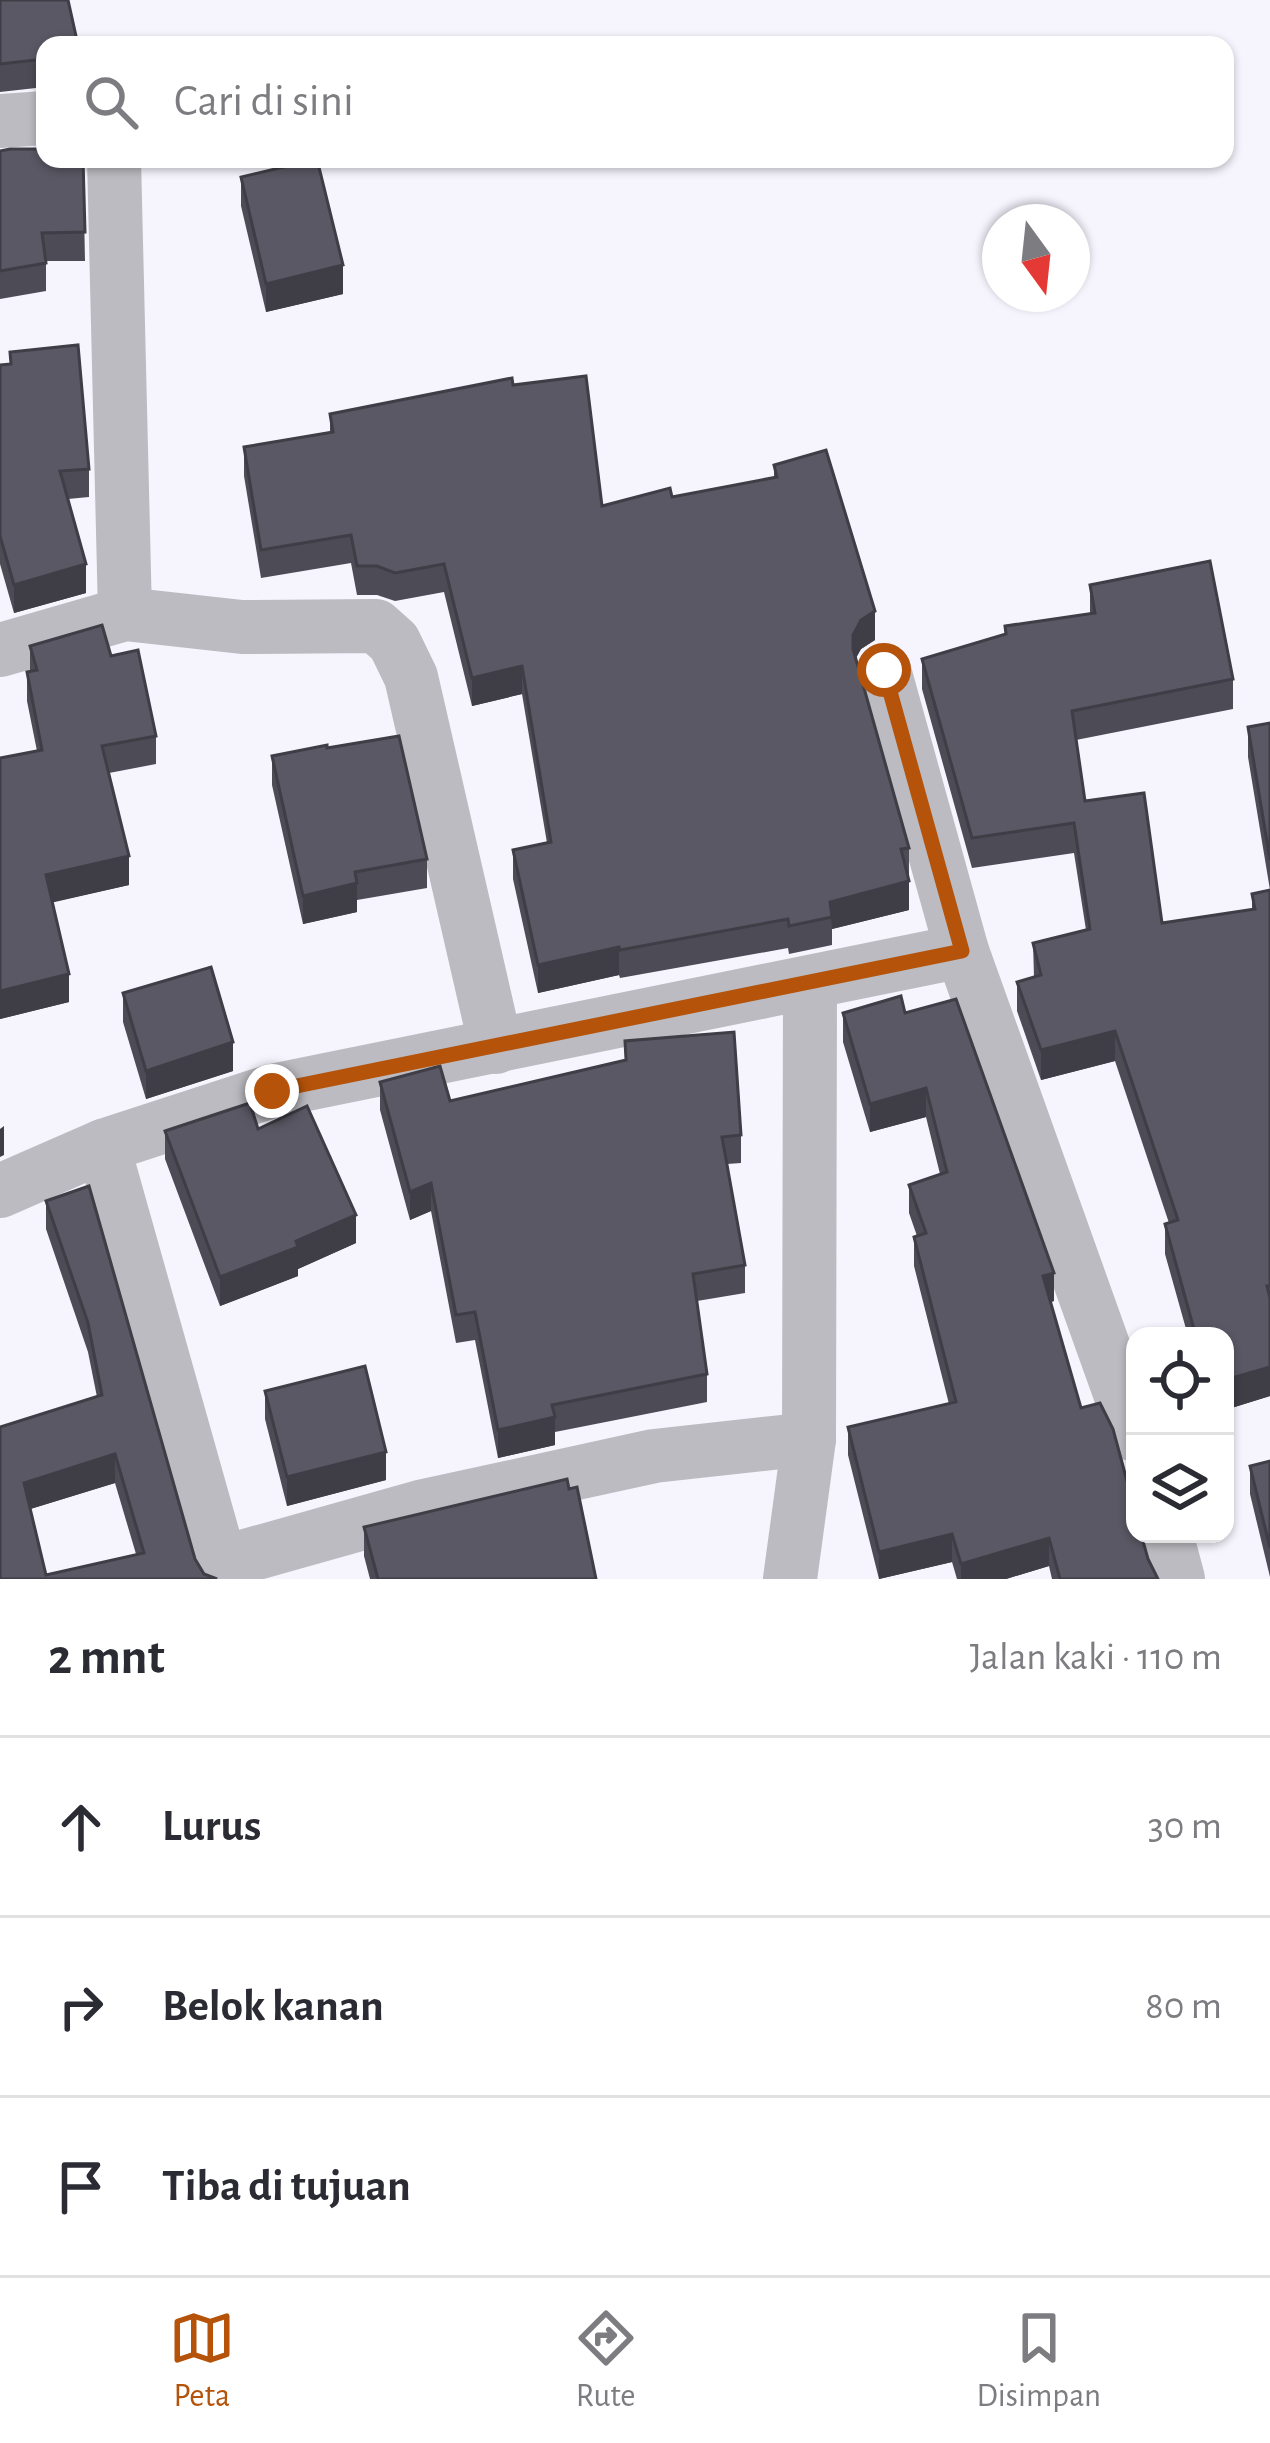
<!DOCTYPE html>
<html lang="id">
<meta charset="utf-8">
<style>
body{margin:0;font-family:"Alegreya Sans",sans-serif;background:#f2f2f3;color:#2b2b33}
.controls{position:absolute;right:36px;bottom:36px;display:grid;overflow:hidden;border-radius:24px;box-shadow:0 3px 9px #0004}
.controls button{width:108px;height:108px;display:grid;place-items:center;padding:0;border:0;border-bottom:3px solid #e1e1e2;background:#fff;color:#2b2b33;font:60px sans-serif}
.compass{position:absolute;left:982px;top:204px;width:108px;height:108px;border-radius:50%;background:#fff;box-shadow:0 3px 9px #0004;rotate:165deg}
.stop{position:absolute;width:36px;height:36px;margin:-27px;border:9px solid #b45309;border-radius:50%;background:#fff}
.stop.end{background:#b45309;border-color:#fff;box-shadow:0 3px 12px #0008}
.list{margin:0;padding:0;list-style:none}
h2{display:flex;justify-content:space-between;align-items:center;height:156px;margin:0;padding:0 48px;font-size:51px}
h2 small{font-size:39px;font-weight:400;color:#7c7c81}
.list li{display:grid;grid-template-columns:78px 1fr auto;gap:36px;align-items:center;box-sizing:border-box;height:180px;padding:0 48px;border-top:3px solid #e1e1e2}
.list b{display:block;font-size:45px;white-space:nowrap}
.list em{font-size:39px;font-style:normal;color:#7c7c81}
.icon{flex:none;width:66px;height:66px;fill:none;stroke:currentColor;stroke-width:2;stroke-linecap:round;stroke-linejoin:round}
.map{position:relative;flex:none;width:1270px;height:1579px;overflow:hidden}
.search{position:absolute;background:#fff;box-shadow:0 3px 9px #0004;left:36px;right:36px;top:36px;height:132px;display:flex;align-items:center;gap:30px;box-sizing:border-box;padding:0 42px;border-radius:24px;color:#7c7c81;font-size:45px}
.sheet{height:696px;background:#fff}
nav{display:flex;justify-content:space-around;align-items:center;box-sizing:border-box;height:168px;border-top:3px solid #e1e1e2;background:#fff;font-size:33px;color:#7c7c81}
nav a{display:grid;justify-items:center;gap:6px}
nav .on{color:#b45309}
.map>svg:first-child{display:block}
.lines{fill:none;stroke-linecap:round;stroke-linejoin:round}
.street{stroke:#bbbbc1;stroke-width:54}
.wall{fill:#4d4c56;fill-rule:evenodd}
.shaded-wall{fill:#3f3e46}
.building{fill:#5a5864;stroke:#3f3e46;stroke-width:3;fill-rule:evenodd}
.route{stroke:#b45309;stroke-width:15}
</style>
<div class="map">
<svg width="1270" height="1579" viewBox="0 0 1270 1579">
<rect width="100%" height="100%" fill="#f6f5fe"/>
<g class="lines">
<g class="street">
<polyline points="0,121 45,118"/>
<polyline points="114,159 125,614"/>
<polyline points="0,650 125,614 242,627 376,626 394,642 411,677 496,1047"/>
<polyline points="884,670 962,951"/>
<polyline points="103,1146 225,1579"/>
<polyline points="0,1191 103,1146 272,1091 962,951 1135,1435"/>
<polyline points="1166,1534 1178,1579"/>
<polyline points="221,1563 420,1507 654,1456 809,1439"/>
<polyline points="790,1579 809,1439 810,984"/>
</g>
</g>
<g class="wall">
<polygon points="0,0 45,45 45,87 0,92"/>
<polygon points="0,151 83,159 85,261 46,261 46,291 0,299"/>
<polygon points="241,177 343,294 266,312 241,206"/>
<polygon points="10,352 89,469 89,497 68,499 86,593 14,613 0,564 0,365 10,364"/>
<polygon points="513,385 602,506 672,497 774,477 774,465 875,640 861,649 856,658 909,848 909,910 832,929 832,945 789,954 788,948 620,978 619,975 538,993 513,879 513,850 547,843 522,694 472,706 444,592 395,601 377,595 357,595 351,563 261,578 244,476 244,447 330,433 330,414"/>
<polygon points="1090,585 1233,679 1233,709 1076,740 1085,801 1162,923 1252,909 1252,894 1270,890 1248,757 1248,727 1270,723 1270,1396 1225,1410 1225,1336 1188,1336 1165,1254 1165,1224 1169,1223 1115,1061 1041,1080 1017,1011 1017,982 1034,977 1033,943 1086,930 1074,853 972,868 922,689 922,659 1005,635 1005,626 1090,614"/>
<polygon points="30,646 111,656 156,736 156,764 109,773 129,885 52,902 69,1002 0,1019 0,758 37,751 27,701 27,672 30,672"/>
<polygon points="327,748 427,859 427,888 357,900 357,912 303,924 272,785 272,756"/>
<polygon points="123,993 233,1071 146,1099 123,1022"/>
<polygon points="843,1013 905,1013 1054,1301 1051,1302 1081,1408 1135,1534 1158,1579 1052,1579 1049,1566 1006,1579 957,1579 952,1562 879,1579 848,1455 848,1427 949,1404 914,1266 914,1237 917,1236 909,1213 909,1185 940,1174 926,1117 870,1132 843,1042"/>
<polygon points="625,1041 741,1135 741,1163 727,1164 745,1265 745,1293 697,1301 707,1374 707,1402 555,1432 555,1445 498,1458 475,1340 456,1343 431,1211 410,1220 380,1110 380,1082 450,1101 625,1060"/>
<polygon points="258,1129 356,1243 298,1269 298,1276 220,1306 165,1159 165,1131"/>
<path d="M46,1201L195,1559L204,1574L0,1579V1427L97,1397L88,1352L46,1229ZM115,1483L136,1554L46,1575L30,1509Z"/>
<polygon points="265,1391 386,1480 287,1506 265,1419"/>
<polygon points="1270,1461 1270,1577 1250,1494 1250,1466"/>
<polygon points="364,1527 596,1579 370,1579 364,1556"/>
</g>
<g class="shaded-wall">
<polygon points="343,265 343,294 266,312 266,284"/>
<polygon points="86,564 86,593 14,613 14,585"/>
<polygon points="875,611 875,640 861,649 853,663 853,635 861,620"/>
<polygon points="522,666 522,694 472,706 472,678"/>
<polygon points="129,856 129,885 46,904 46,875"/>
<polygon points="909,881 909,910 832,929 830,902"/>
<polygon points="357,883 357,912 303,924 303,896"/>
<polygon points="619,947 619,975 538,993 538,965"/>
<polygon points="69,974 69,1002 0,1019 0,991"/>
<polygon points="1115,1031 1115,1061 1041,1080 1041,1050"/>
<polygon points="233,1042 233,1071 146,1099 146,1071"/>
<polygon points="926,1088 926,1117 870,1132 870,1104"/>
<polygon points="4,1126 4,1155 0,1157 0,1129"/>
<polygon points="431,1183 431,1211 410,1220 410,1192"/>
<polygon points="356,1215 356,1243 298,1269 298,1276 220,1306 220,1277"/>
<polygon points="1054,1273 1054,1301 1043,1304 1043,1276"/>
<polygon points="1270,1367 1270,1396 1225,1410 1225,1380"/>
<polygon points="555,1417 555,1445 498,1458 498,1430"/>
<polygon points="386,1452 386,1480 287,1506 287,1477"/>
<polygon points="115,1454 115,1483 24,1511 24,1483"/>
<polygon points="952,1534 952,1562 879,1579 879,1552"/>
<polygon points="1049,1538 1049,1566 1006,1579 961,1579 961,1564"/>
</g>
<g class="building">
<polygon points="0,0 68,0 78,45 45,45 45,59 0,64"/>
<polygon points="10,149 45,149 45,159 83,159 85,232 42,233 46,263 0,271 0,151"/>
<polygon points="317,159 343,265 266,284 241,177"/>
<polygon points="78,345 89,469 60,471 86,564 14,585 0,536 0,365 11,364 10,352"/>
<polygon points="586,376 602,506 670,488 672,497 777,477 774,465 826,450 875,611 861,620 853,635 853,649 909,848 901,849 909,881 830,902 832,917 789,926 788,919 620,950 619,947 538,965 513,850 551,842 522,666 472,678 444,564 395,573 377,566 357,566 351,535 261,550 244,447 333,432 330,414 512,378 513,385"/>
<polygon points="1210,561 1233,679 1072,711 1085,801 1144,793 1162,923 1255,909 1252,894 1270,890 1270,1286 1267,1286 1270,1298 1270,1367 1225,1380 1225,1336 1187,1336 1195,1333 1165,1224 1178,1220 1115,1031 1041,1050 1017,982 1041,975 1033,943 1090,929 1074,823 972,838 922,659 1006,634 1005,626 1095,613 1090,585"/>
<polygon points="102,625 111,656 138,650 156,736 102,746 129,856 46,875 69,974 0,991 0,758 42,750 27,672 37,670 30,646"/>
<polygon points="1270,723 1270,860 1248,727"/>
<polygon points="399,736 427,859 355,872 357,883 303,896 272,756 327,745 327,748"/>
<polygon points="211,967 233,1042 146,1071 123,993"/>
<polygon points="901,996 905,1013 956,999 1054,1273 1043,1276 1081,1408 1100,1403 1113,1429 1130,1492 1135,1491 1135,1534 1141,1534 1148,1559 1158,1579 1060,1579 1049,1538 961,1564 952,1534 879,1552 848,1427 956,1402 914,1237 926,1233 909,1185 947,1172 926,1088 870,1104 843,1013"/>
<polygon points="734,1032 741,1135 722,1137 745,1265 693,1274 707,1374 552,1405 555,1417 498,1430 475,1312 456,1315 431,1183 410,1192 380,1082 440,1066 450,1101 626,1060 625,1041"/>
<polygon points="250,1103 258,1129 307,1106 356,1215 296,1241 298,1247 220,1277 165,1131"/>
<path d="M89,1186L195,1559L204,1574L217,1579H0V1427L102,1395L88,1323L46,1201ZM115,1454L144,1553L46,1575L24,1483Z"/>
<polygon points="365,1366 386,1452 287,1477 265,1391"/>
<polygon points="1270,1461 1270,1548 1250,1466"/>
<polygon points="567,1479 569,1489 577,1487 596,1579 378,1579 364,1527"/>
</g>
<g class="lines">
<polyline class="route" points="272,1091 962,951 884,670"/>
</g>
</svg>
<div class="controls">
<button><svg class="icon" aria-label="locate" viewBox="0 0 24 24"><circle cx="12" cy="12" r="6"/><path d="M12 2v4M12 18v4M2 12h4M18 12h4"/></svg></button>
<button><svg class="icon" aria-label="layers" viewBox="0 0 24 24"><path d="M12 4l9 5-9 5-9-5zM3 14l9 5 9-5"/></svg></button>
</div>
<svg class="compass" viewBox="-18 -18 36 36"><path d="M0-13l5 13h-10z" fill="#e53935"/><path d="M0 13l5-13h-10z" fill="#7c7c81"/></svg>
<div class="stop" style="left:884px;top:670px"></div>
<div class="stop end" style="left:272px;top:1091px"></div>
<div class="search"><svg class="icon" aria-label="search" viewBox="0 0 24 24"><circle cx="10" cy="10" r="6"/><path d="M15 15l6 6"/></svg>Cari di sini</div>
</div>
<section class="sheet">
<h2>2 mnt<small>Jalan kaki · 110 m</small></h2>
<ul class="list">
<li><svg class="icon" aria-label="ahead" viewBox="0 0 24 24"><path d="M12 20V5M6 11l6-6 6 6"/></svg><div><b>Lurus</b></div><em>30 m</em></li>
<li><svg class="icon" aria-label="right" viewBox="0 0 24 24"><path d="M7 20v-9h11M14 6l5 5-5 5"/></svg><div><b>Belok kanan</b></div><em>80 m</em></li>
<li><svg class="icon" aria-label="arrive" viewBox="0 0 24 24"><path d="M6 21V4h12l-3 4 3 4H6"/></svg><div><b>Tiba di tujuan</b></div></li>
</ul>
</section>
<nav>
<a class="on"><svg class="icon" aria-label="map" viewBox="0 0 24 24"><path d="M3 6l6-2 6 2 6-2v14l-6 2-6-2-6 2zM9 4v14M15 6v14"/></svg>Peta</a>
<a><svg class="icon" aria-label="directions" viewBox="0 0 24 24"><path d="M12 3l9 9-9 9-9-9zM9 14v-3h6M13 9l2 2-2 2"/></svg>Rute</a>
<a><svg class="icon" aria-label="saved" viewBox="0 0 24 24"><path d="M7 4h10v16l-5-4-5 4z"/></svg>Disimpan</a>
</nav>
